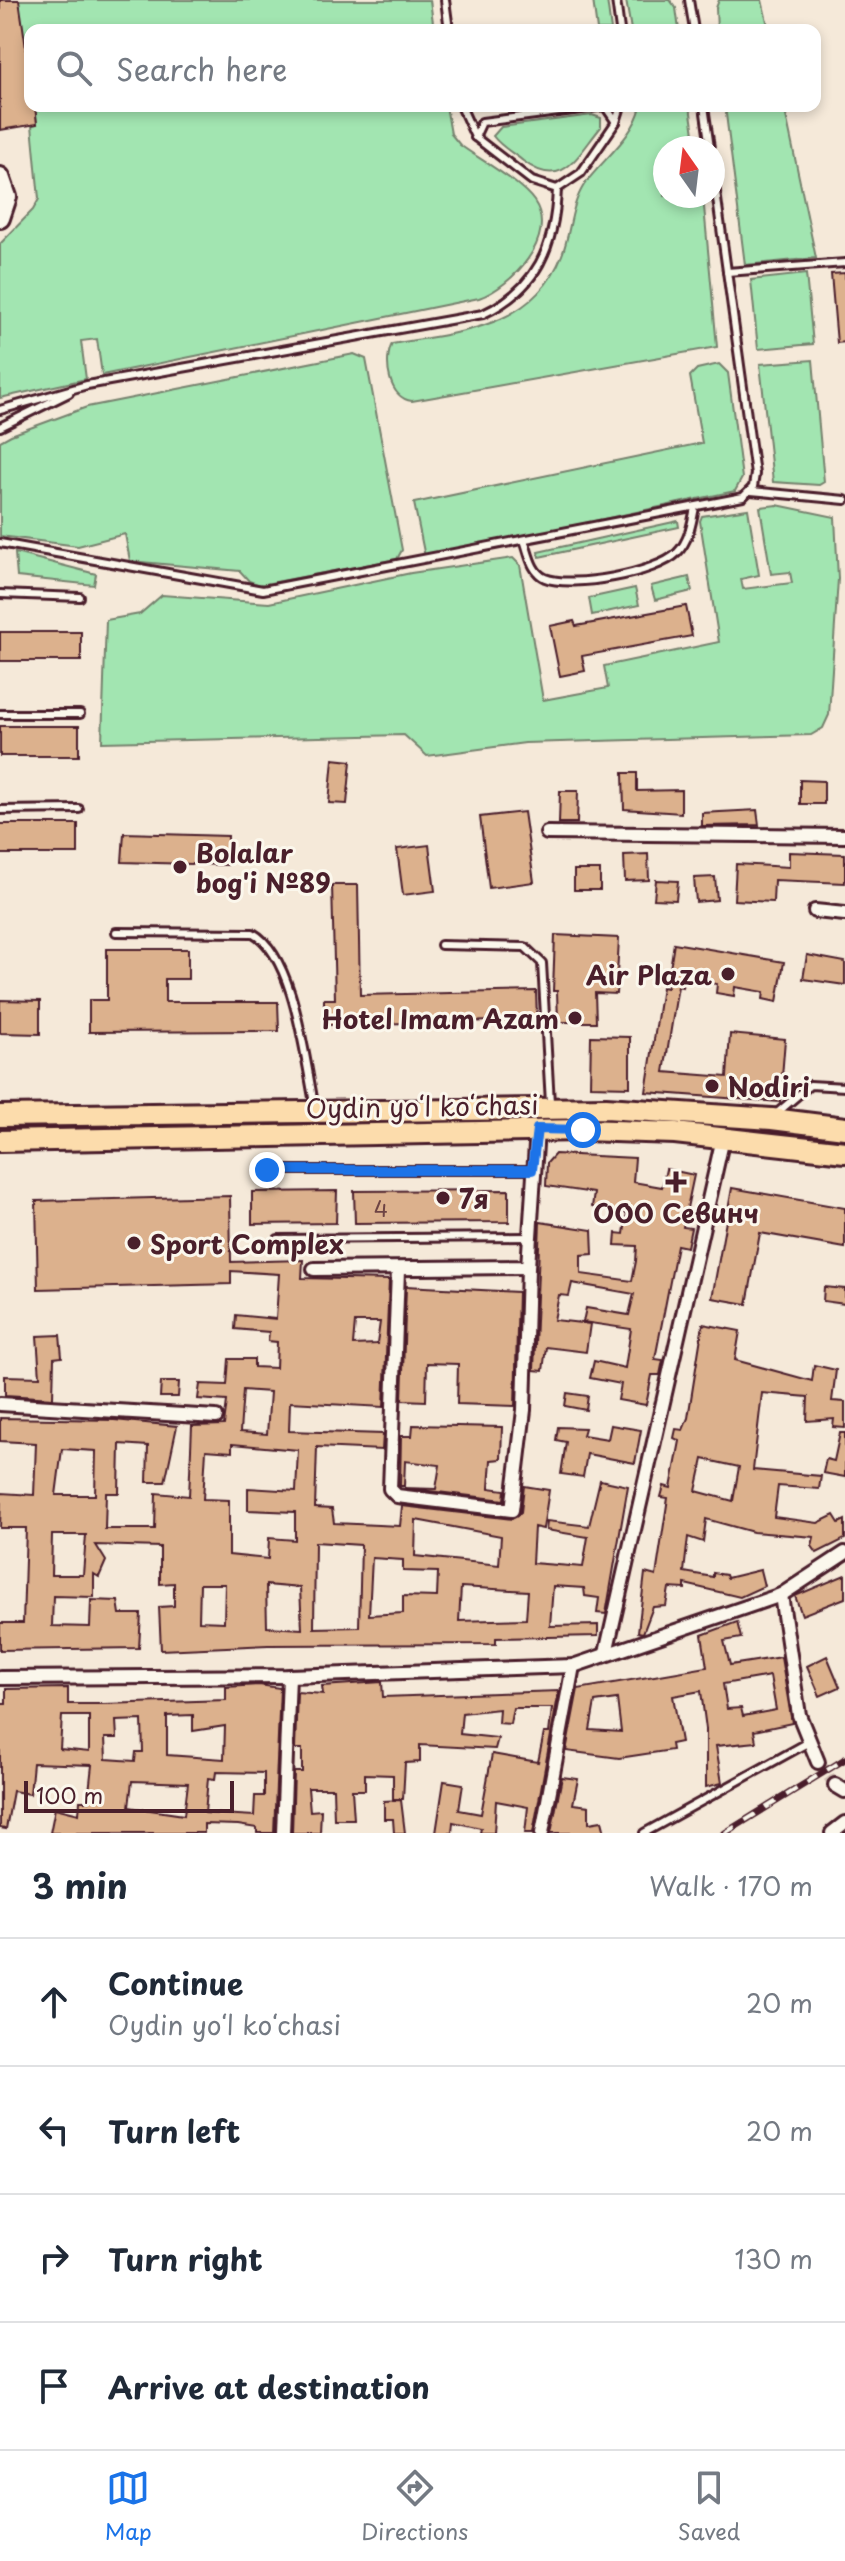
<!DOCTYPE html>
<meta charset="utf-8">
<style>
body{margin:0;font-family:"Playpen Sans",sans-serif;background:#f6f6f7;color:#1f2937}
.compass{position:absolute;left:653px;top:136px;width:72px;height:72px;border-radius:50%;background:#fff;box-shadow:0 4px 12px #0003;rotate:346deg}
.scale{position:absolute;left:24px;bottom:20px;width:210px;box-sizing:border-box;padding-left:8px;border:4px solid #4a1f2b;border-top:0;font-size:22px;line-height:28px;white-space:nowrap;color:#4a1f2b;-webkit-text-stroke:6px #fbf7ec;paint-order:stroke}
.stop{position:absolute;width:24px;height:24px;margin:-18px;border:6px solid #1a73e8;border-radius:50%;background:#fff}
.stop.end{background:#1a73e8;border-color:#fff;box-shadow:0 2px 8px #0008}
.list{margin:0;padding:0;list-style:none}
h2{display:flex;justify-content:space-between;align-items:center;height:104px;margin:0;padding:0 32px;font-size:34px}
h2 small{font-size:26px;font-weight:400;color:#747a83}
.list li{display:grid;grid-template-columns:52px 1fr auto;gap:24px;align-items:center;box-sizing:border-box;height:128px;padding:0 32px;border-top:2px solid #e0e1e3}
.list b{display:block;font-size:30px;white-space:nowrap}
.list p{margin:0;font-size:26px;white-space:nowrap;color:#747a83}
.list em{font-size:26px;font-style:normal;color:#747a83}
.icon{flex:none;width:44px;height:44px;fill:none;stroke:currentColor;stroke-width:2;stroke-linecap:round;stroke-linejoin:round}
.map{position:relative;flex:none;width:845px;height:1833px;overflow:hidden}
.search{position:absolute;background:#fff;box-shadow:0 4px 12px #0003;left:24px;right:24px;top:24px;height:88px;display:flex;align-items:center;gap:20px;box-sizing:border-box;padding:0 28px;border-radius:16px;color:#747a83;font-size:30px}
.sheet{height:616px;background:#fff}
nav{display:flex;justify-content:space-around;align-items:center;box-sizing:border-box;height:112px;border-top:2px solid #e0e1e3;background:#fff;font-size:22px;color:#747a83}
nav a{display:grid;justify-items:center;gap:4px}
nav .on{color:#1a73e8}
.map>svg:first-child{display:block}
.green{fill:#a2e5b1;stroke:#76826e;stroke-width:2}
.building{fill:#dcb18d;stroke:#4a1f2b;stroke-width:2;fill-rule:evenodd}
.lines{fill:none;stroke-linecap:round;stroke-linejoin:round}
.street-tunnel{stroke:#d3c1b6;stroke-width:12;stroke-dasharray:12 6;stroke-linecap:butt}
.lane-casing{stroke:#4a1f2b;stroke-width:12}
.street-casing{stroke:#4a1f2b;stroke-width:18}
.secondary-casing{stroke:#4a1f2b;stroke-width:24}
.primary-casing{stroke:#4a1f2b;stroke-width:26}
.lane{stroke:#fbf7ec;stroke-width:6}
.street{stroke:#fbf7ec;stroke-width:12}
.secondary{stroke:#fbf7ec;stroke-width:18}
.primary{stroke:#fcdcac;stroke-width:20}
.rail-casing{stroke:#4a1f2b;stroke-width:7}
.rail{stroke:#fbf7ec;stroke-width:4;stroke-dasharray:12;stroke-linecap:butt}
.route{stroke:#1a73e8;stroke-width:10}
.poi-dot{fill:#4a1f2b;stroke:#fbf7ec;stroke-width:3}
.labels{text-anchor:middle;dominant-baseline:central;stroke-width:6;stroke-linejoin:round;paint-order:stroke}
.number-label{font-size:22px;fill:#6e4444}
.poi-label{font-size:26px;font-weight:bold;fill:#4a1f2b;stroke:#fbf7ec;text-anchor:start}
.street-label{font-size:26px;fill:#4a1f2b;stroke:#fbf7ec}
</style>
<div class="map">
<svg width="845" height="1833" viewBox="0 0 845 1833">
<rect width="100%" height="100%" fill="#f5e9d9"/>
<filter id="ink" filterUnits="userSpaceOnUse"><feTurbulence type="fractalNoise" baseFrequency=".0125" numOctaves="2"/><feDisplacementMap in="SourceGraphic" scale="16" xChannelSelector="R" yChannelSelector="G"/><feConvolveMatrix kernelMatrix="1 2 1 2 8 2 1 2 1" color-interpolation-filters="sRGB"/></filter>
<g filter="url(#ink)">
<g class="green">
<polygon points="18,0 430,0 434,30 30,30 30,76"/>
<polygon points="593,0 607,0 611,30 597,30"/>
<polygon points="626,0 670,0 676,8 679,30 631,30"/>
<polygon points="719,0 762,0 769,30 717,30 716,8"/>
<path d="M35,106H446L451,134L460,145C479,159 521,182 534,201C559,237 511,287 479,298L102,375L97,339L81,341L86,379L0,398V244L33,210L39,199L32,125L37,124Z"/>
<path d="M641,106H690L696,148H665V196H703L717,347L412,401C389,399 383,361 392,344C459,332 533,329 562,255C571,232 570,207 584,185C602,160 634,137 641,106Z"/>
<polygon points="725,106 784,106 816,258 745,265"/>
<path d="M592,115L601,118V127C576,157 563,191 523,161C513,153 500,146 493,136L501,127Z"/>
<polygon points="806,274 813,344 758,349 751,280"/>
<polygon points="354,354 366,359 402,550 397,559 260,585 249,581 240,571 130,561 125,534 78,546 0,536 0,441 11,435 87,407"/>
<polygon points="813,360 824,482 819,485 773,482 760,364"/>
<polygon points="719,364 728,373 742,478 735,491 425,557 414,503 702,443 690,376 697,369"/>
<polygon points="777,505 835,517 838,579 829,715 823,728 811,735 525,743 427,756 404,735 102,742 106,620 140,614 162,595 269,603 411,573 513,558 520,565 543,700 608,688 604,666 719,642 700,521 702,516 748,509 759,575 741,579 743,589 792,583 790,572 771,574 760,507"/>
<polygon points="678,521 679,527 539,557 538,552"/>
<polygon points="15,553 96,574 94,585 17,577"/>
<polygon points="689,577 692,591 655,600 651,586"/>
<polygon points="635,588 639,605 592,615 589,598"/>
</g>
<g class="building">
<polygon points="0,0 19,0 30,75 30,106 35,106 37,124 0,130"/>
<polygon points="845,273 845,342 837,343 831,274"/>
<polygon points="686,606 692,636 582,656 585,671 560,676 550,626 574,621 576,626"/>
<rect x="0" y="632" width="81" height="29"/>
<rect x="0" y="726" width="79" height="30"/>
<polygon points="333,759 351,761 347,804 329,803"/>
<polygon points="623,773 637,773 637,791 681,790 681,813 624,809"/>
<polygon points="800,780 824,781 824,804 800,804"/>
<polygon points="560,791 578,791 577,823 559,823"/>
<polygon points="757,810 759,825 702,826 702,813"/>
<polygon points="524,812 534,882 489,888 480,817"/>
<rect x="0" y="824" width="78" height="30"/>
<polygon points="124,833 228,836 227,865 122,862"/>
<polygon points="429,845 435,891 403,895 397,849"/>
<polygon points="789,852 845,854 845,883 774,880 773,902 734,900 736,864 789,867"/>
<polygon points="648,854 649,880 625,881 624,855"/>
<rect x="574" y="870" width="26" height="20"/>
<polygon points="715,877 717,900 696,902 694,878"/>
<polygon points="656,880 678,881 676,900 654,899"/>
<polygon points="332,885 358,885 360,995 536,991 537,1020 324,1025 324,999 335,999"/>
<polygon points="555,935 619,938 616,994 595,993 596,1022 558,1022 557,991 553,991"/>
<polygon points="674,943 784,962 777,1002 763,999 764,992 735,987 734,996 716,993 717,984 684,979 682,987 678,986 664,1072 727,1077 730,1034 785,1039 780,1102 646,1092 662,987 667,988"/>
<polygon points="107,949 188,949 188,979 165,979 165,1002 278,1002 279,1031 89,1032 89,1000 107,1000"/>
<polygon points="807,955 845,962 845,985 803,979"/>
<polygon points="0,1000 40,1001 40,1034 0,1033"/>
<polygon points="591,1036 630,1037 630,1087 590,1086"/>
<polygon points="555,1154 635,1158 633,1182 662,1187 666,1169 694,1175 683,1227 691,1228 687,1247 677,1245 655,1359 663,1360 660,1375 652,1375 646,1405 618,1400 621,1384 590,1378 594,1361 625,1368 631,1329 583,1322 586,1308 629,1315 634,1294 572,1283 569,1296 559,1295 554,1320 590,1324 586,1352 546,1347 543,1371 534,1370 540,1222 592,1230 593,1254 581,1255 581,1274 632,1281 636,1261 637,1246 615,1245 616,1233 624,1234 627,1213 592,1207 594,1193 546,1186 547,1163"/>
<polygon points="732,1188 845,1208 845,1248 760,1233 747,1304 712,1298"/>
<polygon points="509,1190 509,1222 355,1223 354,1191"/>
<polygon points="337,1191 336,1223 252,1224 252,1192"/>
<path d="M230,1196L231,1262L303,1260L302,1278L389,1280L384,1407L290,1402L289,1431L383,1434L382,1450L317,1447L315,1508L332,1509L334,1523L400,1526L402,1506L512,1519L521,1512L524,1486L549,1490L543,1529L534,1527L532,1563L583,1567L588,1537L546,1530L547,1521L589,1526L600,1480L628,1486L606,1614L597,1613L599,1598L585,1596L584,1588L553,1586L550,1626L598,1625V1636L496,1638V1644L268,1645L161,1650L159,1607L174,1606V1583L160,1584V1547L96,1545L106,1561L99,1577L94,1574V1597L53,1596L52,1626L90,1627L91,1600L118,1601L120,1614H141L139,1648L0,1650V1623H23L26,1528H0L1,1493L34,1495L36,1443L0,1441V1418L114,1420L177,1426L165,1482H147L148,1446L120,1444L119,1493H106L105,1529H155L156,1493L189,1496L192,1426L224,1425L227,1401L198,1399L200,1384L227,1385L229,1359H254V1367L276,1368L277,1342L268,1341L269,1332L235,1329L236,1315L276,1319L279,1274L231,1271V1284L38,1289L36,1201ZM355,1322H380L377,1344L353,1345ZM243,1390L270,1392L267,1434L240,1432ZM232,1444L298,1450L296,1491L248,1488V1510L295,1512V1540L269,1538L268,1559L229,1555V1500L203,1499L206,1450L232,1452ZM62,1449L96,1451L95,1495H56ZM416,1520L501,1536L499,1565L415,1556ZM52,1535H86L83,1575H51ZM315,1542L361,1545L359,1627L314,1628ZM372,1558L403,1560V1571L438,1572L437,1597L403,1596V1613L369,1615ZM200,1584H225L224,1622L199,1621ZM266,1585L300,1588L302,1629L267,1627ZM461,1587L528,1591L526,1619L459,1621Z"/>
<polygon points="406,1286 518,1292 515,1406 457,1404 458,1364 427,1363 426,1401 402,1400"/>
<polygon points="824,1287 845,1289 845,1304 823,1301"/>
<path d="M703,1324L740,1331L735,1360L812,1381L814,1365L836,1370L832,1401L845,1402V1428L833,1427L834,1419L807,1421L808,1397L762,1393L753,1470L821,1476L819,1489L778,1486L774,1517L818,1523L834,1515L839,1523L845,1520V1539L817,1553L812,1546L814,1537L753,1532L706,1519L703,1542L688,1537L684,1572L713,1577V1573L726,1575L727,1578L760,1570L764,1586L740,1597L685,1584V1589L669,1588L666,1606L653,1607L643,1633L638,1632L645,1573L656,1576L668,1498L661,1497L664,1486L671,1488L680,1441L674,1438L676,1429L683,1430L688,1418ZM703,1459L739,1467L733,1501L696,1491Z"/>
<polygon points="60,1335 62,1357 54,1358 53,1398 5,1395 5,1376 40,1377 37,1336"/>
<polygon points="161,1382 179,1382 178,1397 160,1397"/>
<polygon points="567,1393 588,1396 586,1410 565,1406"/>
<polygon points="413,1425 502,1427 501,1459 491,1460 489,1488 505,1490 504,1500 404,1488 436,1489 440,1465 405,1461 404,1486 400,1486 401,1436 412,1436"/>
<polygon points="611,1425 641,1430 635,1463 587,1454 583,1477 561,1474 566,1442 556,1440 558,1427 585,1428 583,1435 608,1439"/>
<polygon points="840,1433 845,1433 845,1477 823,1473 826,1459 834,1461"/>
<polygon points="845,1575 845,1598 802,1615 795,1596"/>
<path d="M737,1622L741,1638L724,1641L730,1665L781,1657L792,1723L754,1731L756,1742L716,1746L722,1783L706,1787V1729L701,1691L673,1696L681,1742L671,1744L672,1750L619,1758L566,1751L578,1689L707,1667L702,1635ZM770,1676L776,1710L743,1716L741,1708L727,1709L723,1684ZM617,1699L621,1732L590,1730L595,1702Z"/>
<polygon points="827,1656 840,1687 820,1696 807,1666"/>
<polygon points="382,1682 383,1697 559,1691 533,1833 525,1833 528,1807 496,1801 494,1833 480,1833 481,1828 453,1822 452,1833 436,1833 444,1781 463,1784 459,1810 481,1814 492,1754 538,1762 544,1733 549,1733 552,1708 513,1708 510,1724 498,1723 499,1709 462,1713 460,1734 498,1738 495,1749 420,1745 420,1762 405,1763 403,1799 393,1799 393,1775 365,1774 365,1790 352,1790 354,1819 334,1819 333,1788 308,1788 310,1811 321,1810 320,1833 292,1833 294,1772 302,1772 302,1749 295,1749 297,1692 323,1694 322,1686"/>
<path d="M259,1685L280,1688L274,1833H257V1828L238,1825L204,1824V1833H50L55,1808L79,1814L80,1801H88L92,1765L33,1763L30,1794L13,1791L6,1829L0,1828V1704H6V1689L68,1688V1704H104L226,1700V1687ZM193,1715V1731L225,1726L224,1759L167,1755V1716ZM62,1716H89V1752L60,1749ZM142,1720L143,1752H136L135,1761L106,1759L105,1738H117L116,1721ZM216,1772L264,1773V1796H255L254,1816L205,1813L208,1778L215,1779ZM132,1781L188,1783L184,1815L129,1807Z"/>
<polygon points="562,1777 578,1779 573,1804 589,1806 589,1823 602,1821 605,1833 551,1833"/>
<polygon points="401,1800 405,1833 394,1833 393,1819 384,1819 384,1801"/>
</g>
<g class="lines">
<polyline class="street-tunnel" points="818,1762 835,1785"/>
<defs>
<g id="lane">
<polyline points="445,0 449,30"/>
<polyline points="616,0 620,30"/>
<polyline points="689,0 694,30"/>
<polyline points="461,106 475,137"/>
<polygon points="605,106 616,122 581,173 557,189 532,181 475,137 482,122"/>
<polyline points="704,106 710,148"/>
<polyline points="616,122 621,106"/>
<polyline points="727,272 845,263"/>
<path d="M0,410L87,385L483,314C537,289 555,246 557,189"/>
<polyline points="0,427 69,393"/>
<polyline points="751,491 845,500"/>
<path d="M524,540C529,553 531,572 545,578C572,589 657,573 677,553C689,541 692,523 695,507"/>
<polyline points="0,543 263,590 743,497 753,487 755,474 713,170"/>
<polyline points="0,594 80,597"/>
<polyline points="0,714 80,714"/>
<polyline points="0,810 79,809"/>
<path d="M116,932L253,933C295,957 305,1061 315,1108"/>
<polyline points="441,945 525,947 542,963 550,1103"/>
<polyline points="777,1113 810,1085 845,1087"/>
<polyline points="267,1170 532,1170"/>
<polyline points="278,1239 530,1237"/>
<polyline points="644,1833 809,1742"/>
</g>
<g id="street">
<polyline points="547,833 845,836"/>
<polyline points="815,911 845,914"/>
<polyline points="314,1269 528,1267 537,1129"/>
<polyline points="398,1270 390,1489 397,1496 512,1510 524,1410 528,1267"/>
<polyline points="0,1404 216,1417"/>
<polyline points="781,1595 799,1715 818,1762"/>
<polyline points="606,1653 723,1138"/>
<polyline points="0,1678 289,1676 573,1666 781,1595 845,1553"/>
<polyline points="835,1785 845,1791"/>
<polyline points="283,1833 289,1676"/>
<polyline points="542,1833 573,1666"/>
<polyline points="832,1833 845,1823"/>
</g>
<polyline id="secondary" points="0,177 7,197 0,218"/>
<g id="primary">
<polyline points="0,1116 606,1108 772,1119 845,1128"/>
<polyline points="0,1141 583,1130 675,1133 845,1152"/>
</g>
</defs>
<use href="#lane" class="lane-casing"/>
<use href="#street" class="street-casing"/>
<use href="#secondary" class="secondary-casing"/>
<use href="#primary" class="primary-casing"/>
<use href="#lane" class="lane"/>
<use href="#street" class="street"/>
<use href="#secondary" class="secondary"/>
<use href="#primary" class="primary"/>
<defs>
<polyline id="rail" points="725,1833 845,1759"/>
</defs>
<use href="#rail" class="rail-casing"/>
<use href="#rail" class="rail"/>
</g>
</g>
<g class="lines" filter="url(#ink)">
<polyline class="route" points="267,1170 532,1170 537,1129 583,1130"/>
</g>
<g class="poi-dot">
<circle cx="180" cy="867" r="8"/>
<circle cx="728" cy="974" r="8"/>
<circle cx="575" cy="1018" r="8"/>
<circle cx="712" cy="1086" r="8"/>
<path d="M672 1170h8v8h8v8h-8v8h-8v-8h-8v-8h8z"/>
<circle cx="443" cy="1198" r="8"/>
<circle cx="134" cy="1243" r="8"/>
</g>
<g class="labels">
<g class="number-label">
<text x="381" y="1207">4</text>
</g>
<g class="poi-label">
<text x="196" y="852">Bolalar<tspan x="196" dy="30">bog'i №89</tspan></text>
<text x="712" y="974" text-anchor="end">Air Plaza</text>
<text x="559" y="1018" text-anchor="end">Hotel Imam Azam</text>
<text x="728" y="1086">Nodiri</text>
<text x="459" y="1198">7я</text>
<text x="676" y="1212" text-anchor="middle">ООО Севинч</text>
<text x="150" y="1243">Sport Complex</text>
</g>
<g class="street-label">
<text transform="translate(422 1106) rotate(-1)">Oydin yoʻl koʻchasi</text>
</g>
</g>
</svg>
<svg class="compass" viewBox="-18 -18 36 36"><path d="M0-13l5 13h-10z" fill="#e53935"/><path d="M0 13l5-13h-10z" fill="#747a83"/></svg>
<div class="scale">100 m</div>
<div class="stop" style="left:583px;top:1130px"></div>
<div class="stop end" style="left:267px;top:1170px"></div>
<div class="search"><svg class="icon" aria-label="search" viewBox="0 0 24 24"><circle cx="10" cy="10" r="6"/><path d="M15 15l6 6"/></svg>Search here</div>
</div>
<section class="sheet">
<h2>3 min<small>Walk · 170 m</small></h2>
<ul class="list">
<li><svg class="icon" aria-label="ahead" viewBox="0 0 24 24"><path d="M12 20V5M6 11l6-6 6 6"/></svg><div><b>Continue</b><p>Oydin yoʻl koʻchasi</p></div><em>20 m</em></li>
<li><svg class="icon" aria-label="left" viewBox="0 0 24 24"><path d="M17 20v-9H6M10 6l-5 5 5 5"/></svg><div><b>Turn left</b></div><em>20 m</em></li>
<li><svg class="icon" aria-label="right" viewBox="0 0 24 24"><path d="M7 20v-9h11M14 6l5 5-5 5"/></svg><div><b>Turn right</b></div><em>130 m</em></li>
<li><svg class="icon" aria-label="arrive" viewBox="0 0 24 24"><path d="M6 21V4h12l-3 4 3 4H6"/></svg><div><b>Arrive at destination</b></div></li>
</ul>
</section>
<nav>
<a class="on"><svg class="icon" aria-label="map" viewBox="0 0 24 24"><path d="M3 6l6-2 6 2 6-2v14l-6 2-6-2-6 2zM9 4v14M15 6v14"/></svg>Map</a>
<a><svg class="icon" aria-label="directions" viewBox="0 0 24 24"><path d="M12 3l9 9-9 9-9-9zM9 14v-3h6M13 9l2 2-2 2"/></svg>Directions</a>
<a><svg class="icon" aria-label="saved" viewBox="0 0 24 24"><path d="M7 4h10v16l-5-4-5 4z"/></svg>Saved</a>
</nav>
